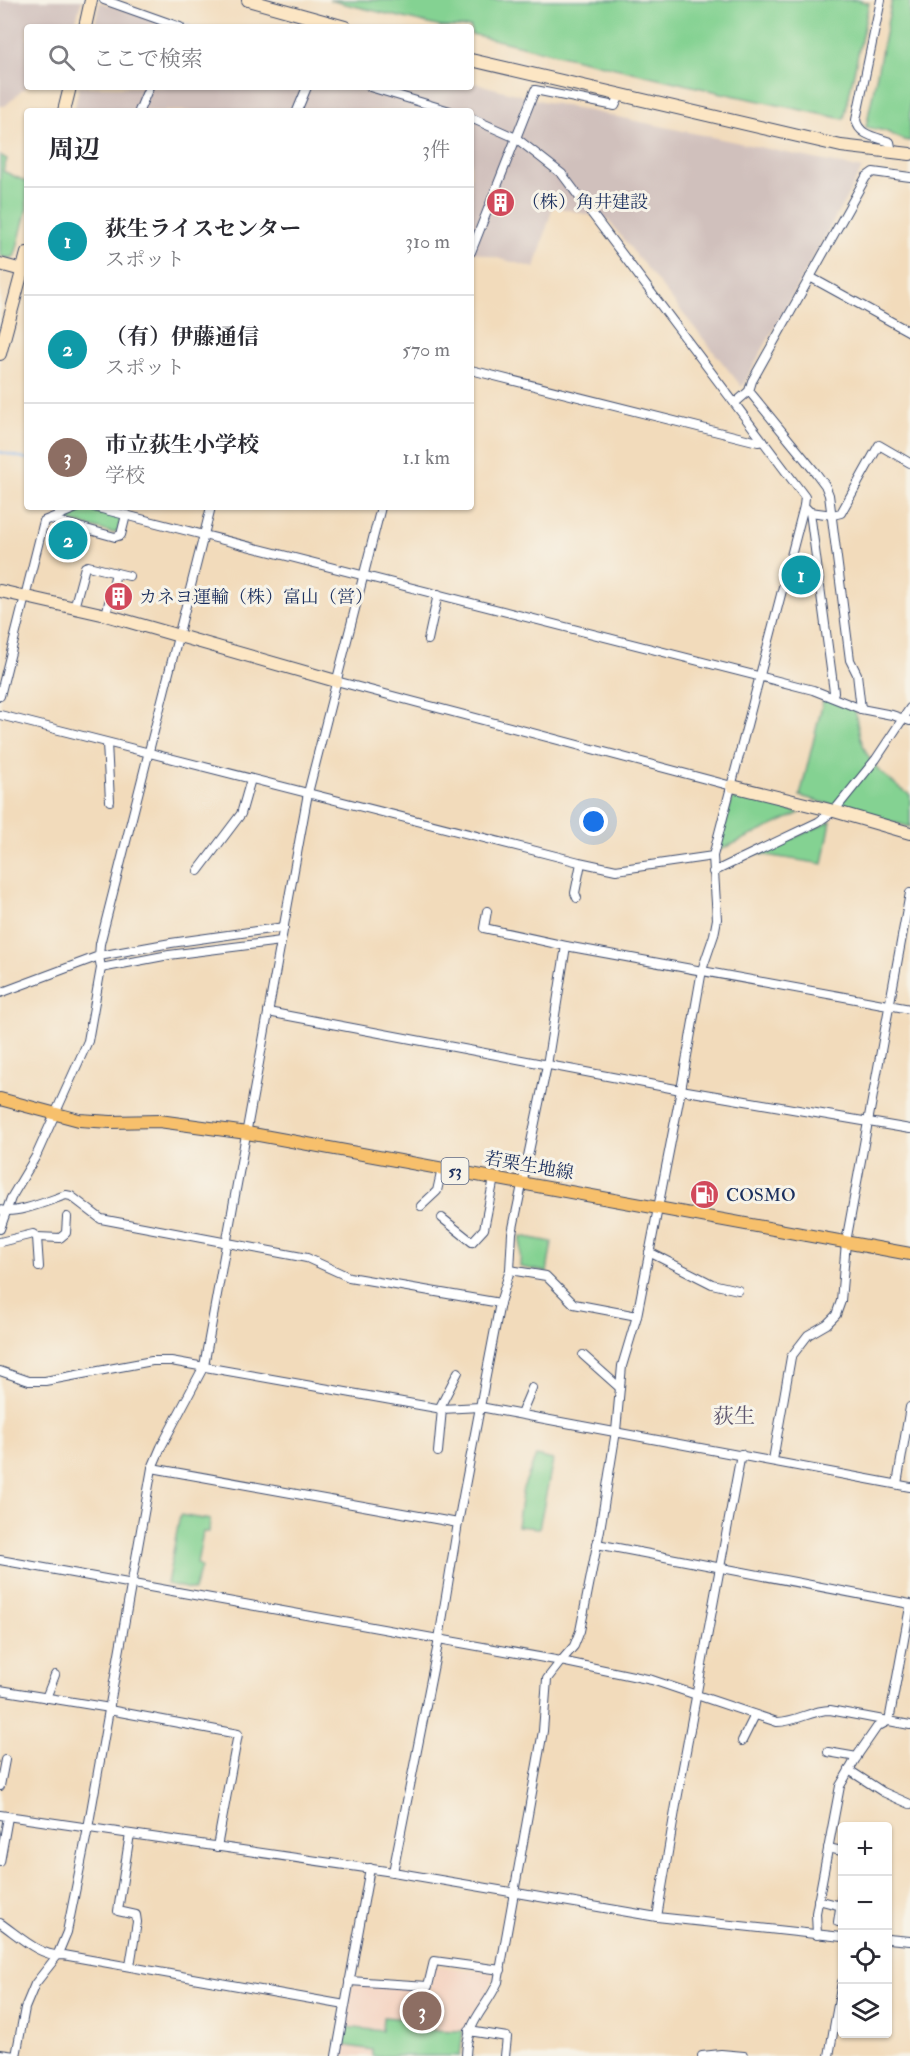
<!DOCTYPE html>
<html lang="ja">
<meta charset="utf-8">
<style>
body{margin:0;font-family:"IM FELL Double Pica","Noto Serif JP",serif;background:#f2f2f3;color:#2b2b33}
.controls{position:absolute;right:18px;bottom:18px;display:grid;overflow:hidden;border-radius:6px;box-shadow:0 2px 4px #0004}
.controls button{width:54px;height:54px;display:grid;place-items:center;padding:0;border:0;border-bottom:2px solid #e1e1e2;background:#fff;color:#2b2b33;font:30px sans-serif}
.you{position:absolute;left:594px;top:822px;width:21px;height:21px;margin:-15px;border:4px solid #fff;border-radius:50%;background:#1a73e8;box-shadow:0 0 0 9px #1a73e833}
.badge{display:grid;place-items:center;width:39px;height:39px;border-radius:50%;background:#7c3aed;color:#fff;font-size:20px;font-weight:700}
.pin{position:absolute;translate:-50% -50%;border:3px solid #fff;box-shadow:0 2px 6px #0006}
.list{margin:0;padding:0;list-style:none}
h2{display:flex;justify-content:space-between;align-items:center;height:78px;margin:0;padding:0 24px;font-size:26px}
h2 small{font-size:20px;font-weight:400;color:#7c7c81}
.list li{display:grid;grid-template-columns:39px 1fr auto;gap:18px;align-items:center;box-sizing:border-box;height:108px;padding:0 24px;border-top:2px solid #e1e1e2}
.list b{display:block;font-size:22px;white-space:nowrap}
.list p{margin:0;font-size:20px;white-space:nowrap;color:#7c7c81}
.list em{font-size:20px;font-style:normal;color:#7c7c81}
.icon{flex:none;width:33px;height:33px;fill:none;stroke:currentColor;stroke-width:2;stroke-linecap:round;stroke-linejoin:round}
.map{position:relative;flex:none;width:910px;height:2056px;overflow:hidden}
.search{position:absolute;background:#fff;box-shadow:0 2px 4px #0004;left:24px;top:24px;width:450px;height:66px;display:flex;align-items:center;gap:15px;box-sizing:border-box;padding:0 21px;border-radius:6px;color:#7c7c81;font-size:22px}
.panel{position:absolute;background:#fff;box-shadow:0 2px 4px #0004;left:24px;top:108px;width:450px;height:402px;border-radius:6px}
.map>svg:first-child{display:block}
.built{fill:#f4d3c1}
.industrial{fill:#d0c0bc}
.green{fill:#84d292;stroke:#508078;stroke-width:1.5}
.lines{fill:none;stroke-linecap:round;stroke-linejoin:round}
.stream{stroke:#83b5f0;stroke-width:2}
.street-casing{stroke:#3b496c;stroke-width:10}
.secondary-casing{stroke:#3b496c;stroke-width:14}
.primary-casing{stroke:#3b496c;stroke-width:14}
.street{stroke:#fff;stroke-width:8}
.secondary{stroke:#fce6c4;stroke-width:12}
.primary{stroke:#f7c06c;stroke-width:12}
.labels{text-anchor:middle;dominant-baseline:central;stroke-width:6;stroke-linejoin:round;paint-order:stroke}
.shield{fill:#f7f3e8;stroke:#5d6a87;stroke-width:1.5}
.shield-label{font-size:16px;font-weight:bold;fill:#1b2f5e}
.poi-label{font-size:18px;fill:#1b2f5e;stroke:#f7f3e8;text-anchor:start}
.street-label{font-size:18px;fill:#1b2f5e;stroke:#f7f3e8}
.quarter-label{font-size:21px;fill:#5e566e;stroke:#f7f3e8}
</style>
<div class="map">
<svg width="910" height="2056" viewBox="0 0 910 2056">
<rect width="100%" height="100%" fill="#f7f3e8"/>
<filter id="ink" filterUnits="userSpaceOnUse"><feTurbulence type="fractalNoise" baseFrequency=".0167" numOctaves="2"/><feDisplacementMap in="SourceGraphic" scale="12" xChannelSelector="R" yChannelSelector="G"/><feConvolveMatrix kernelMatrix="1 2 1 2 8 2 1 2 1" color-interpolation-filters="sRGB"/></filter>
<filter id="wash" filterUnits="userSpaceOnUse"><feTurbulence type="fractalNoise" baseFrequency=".008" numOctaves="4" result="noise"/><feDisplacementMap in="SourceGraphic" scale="24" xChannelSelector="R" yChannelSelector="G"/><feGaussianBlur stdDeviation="1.35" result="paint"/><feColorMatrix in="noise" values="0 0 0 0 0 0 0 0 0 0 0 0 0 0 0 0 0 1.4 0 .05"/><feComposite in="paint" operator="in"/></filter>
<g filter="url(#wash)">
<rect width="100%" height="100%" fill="#f2dbbb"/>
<polygon class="built" points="435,1966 494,1973 488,1992 465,2026 461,2056 340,2056 352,1985 430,1989"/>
<g class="industrial">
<polygon points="0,0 82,0 74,27 27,27 27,86 5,106 0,106"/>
<polygon points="100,2 172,27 94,27"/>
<polygon points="471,82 538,100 862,169 742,387 608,220 553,206 535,268 471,251 471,111 74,111 79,87 358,87 389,96 397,87 471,87"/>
</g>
<g class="green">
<polygon points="329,0 857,0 869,3 844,119 722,93 471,34 471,27 441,27"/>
<polygon points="892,0 910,0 910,141 904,140 885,131 866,127"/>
<polygon points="0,155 7,159 3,171 27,182 27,208 16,252 14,257 7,258 0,256"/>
<polygon points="83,508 121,518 118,531 113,533 61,519 61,517"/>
<path d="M824,697L855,710C861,756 873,770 910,795V827L800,796Z"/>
<polygon points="740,796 800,813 718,851 732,799"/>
<polygon points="831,821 823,864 758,854"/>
<polygon points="521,1236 552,1242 547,1272 520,1267"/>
<polygon points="536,1456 553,1460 539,1528 517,1526 523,1488"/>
<polygon points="180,1515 210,1520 209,1532 203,1532 197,1563 201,1567 194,1590 167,1584"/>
<polygon points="383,2017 425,2020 425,2030 463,2031 460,2056 372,2056 372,2050 342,2045 346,2027 382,2031"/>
</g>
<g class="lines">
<g class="stream">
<polyline points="182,24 190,27"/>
<polyline points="0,452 27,459"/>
</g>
</g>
</g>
<g filter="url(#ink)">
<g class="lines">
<defs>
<g id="street">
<polyline points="104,0 180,27"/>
<path d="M881,0L856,120C859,136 877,137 890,142L892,152"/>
<polyline points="370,87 450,111"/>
<polyline points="139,111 149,87"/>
<polyline points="297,111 307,87"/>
<polyline points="471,252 535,90 615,106 620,95"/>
<polyline points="810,277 910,332"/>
<polyline points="471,370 758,442 763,441"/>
<polyline points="749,391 816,473 825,485 829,495 850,660 857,674 861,709"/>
<polyline points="735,403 749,391 752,381 866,177 873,172 910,177"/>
<polyline points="804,506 810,512 834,692 832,697"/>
<polyline points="94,507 813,690 861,709 892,715 910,721"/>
<polyline points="810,512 833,515 841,513 879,445 910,463"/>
<polyline points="50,519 115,537 121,535 126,515"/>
<polyline points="74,608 85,567 88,566 129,576"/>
<polyline points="106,615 116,573"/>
<polyline points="428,640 438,594"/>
<polyline points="336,681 732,786"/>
<polyline points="0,696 44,521 79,507"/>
<polyline points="0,715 579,862 616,870 713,856"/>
<polyline points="107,743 110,801"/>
<polyline points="198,871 241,814 251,779"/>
<polyline points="713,872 818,822 834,811 876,759 910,708"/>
<polyline points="577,898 575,893 581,863"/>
<polyline points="487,911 484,928 566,946 910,1009"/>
<polyline points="101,968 169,955 281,941"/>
<polyline points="0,993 99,956 171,943 284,927"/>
<polyline points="268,1012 681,1090 702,970 714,935 717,919 713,856 804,506 805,497 562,174 516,138 471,118"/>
<polyline points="421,1206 437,1191 442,1169"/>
<path d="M0,1210C16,1215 50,1200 66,1195L71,1196L101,1219L307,1258L349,1277L500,1303"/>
<polyline points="442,1218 472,1242 484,1229 494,1178"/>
<polyline points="0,1229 11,1198 36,1156 88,1041 101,968 99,956 100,944 211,507"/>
<polyline points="37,1237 60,1238 66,1233 67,1217"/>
<polyline points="0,1242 33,1234 37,1237 39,1267"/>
<polyline points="649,1252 712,1284 738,1290"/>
<polyline points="510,1270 546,1276 574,1304 637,1316"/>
<polyline points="583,1355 620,1388"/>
<polyline points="0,1371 29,1381 45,1381 152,1361 171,1361 442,1409 480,1407 500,1303 510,1270 512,1233 547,1065 566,946"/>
<polyline points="439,1409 458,1372"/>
<polyline points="521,1414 532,1388"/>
<polyline points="438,1452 442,1409"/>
<polyline points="773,1460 791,1357 808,1335 827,1324 836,1315 841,1301 846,1242 910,893"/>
<polyline points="152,1468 458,1523"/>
<polyline points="897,1484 910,1407"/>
<polyline points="597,1544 910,1604"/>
<polyline points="0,1560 561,1661 574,1646 580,1631 600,1530 616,1431 622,1366 637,1316 681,1090 910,1129"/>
<polyline points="0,1690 110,1708"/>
<polyline points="46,1698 55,1675"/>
<polyline points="109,1710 238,1734 217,1847"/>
<polyline points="889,1721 910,1607"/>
<polyline points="742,1741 755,1715"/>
<polyline points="828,1752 857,1757"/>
<polyline points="849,1770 883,1792 910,1804"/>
<polyline points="0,1786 5,1760"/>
<polyline points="0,1815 393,1872 657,1917 842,1937"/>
<polyline points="828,1848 842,1851"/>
<polyline points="0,1862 8,1817"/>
<polyline points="393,1872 439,1639 458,1523 480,1407 910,1487"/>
<polyline points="818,1900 841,1906"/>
<polyline points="657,1917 676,1805 741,1454"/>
<polyline points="838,1922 842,1895"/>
<path d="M0,1923C18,1935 41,1958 63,1955L345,2005"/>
<polyline points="817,1935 816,1913 840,1786 859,1753 877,1727 888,1721"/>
<polyline points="888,1939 910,1941"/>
<polyline points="130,1966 137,1922 136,1915 118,1911 130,1834"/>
<polyline points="349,1981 428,1986 434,1961 501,1970"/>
<polyline points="469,2031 507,2037 505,2056"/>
<polyline points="0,2054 15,2056"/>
<polyline points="16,2056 25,2008 35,1984 57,1956 67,1932 88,1828 152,1468 161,1447 204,1366 308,793 381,507"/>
<polyline points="336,2056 370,1868"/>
<path d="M466,2056C467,2020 484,2012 498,1982L543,1731L547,1679L561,1661L652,1680L777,1722C797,1722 811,1710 830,1710L910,1725"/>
<polyline points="702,2056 721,2054 744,2056"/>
<polyline points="829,2056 842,1982"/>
</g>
<g id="secondary">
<polyline points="248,0 345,27"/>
<polyline points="85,27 91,0"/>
<polyline points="471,60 841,146 910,154"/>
<polyline points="64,111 70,87"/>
<polyline points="0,264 22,270"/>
<polyline points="0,354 27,253"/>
<polyline points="0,591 106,615 336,681"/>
<polyline points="732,786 834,811 910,833"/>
</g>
<polyline id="primary" points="0,1099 79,1120 111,1122 159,1121 247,1133 910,1254"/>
</defs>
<use href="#street" class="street-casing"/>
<use href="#secondary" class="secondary-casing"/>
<use href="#primary" class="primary-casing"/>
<use href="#street" class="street"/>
<use href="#secondary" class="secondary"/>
<use href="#primary" class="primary"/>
</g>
</g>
<defs>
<symbol id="building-disc" viewBox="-11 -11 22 22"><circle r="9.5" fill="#d1495b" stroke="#f7f3e8"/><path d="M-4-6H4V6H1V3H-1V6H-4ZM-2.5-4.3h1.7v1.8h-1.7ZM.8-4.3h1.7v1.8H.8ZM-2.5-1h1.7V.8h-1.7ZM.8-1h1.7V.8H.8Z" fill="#fff"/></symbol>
<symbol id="fuel-disc" viewBox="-11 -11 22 22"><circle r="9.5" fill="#d1495b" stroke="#f7f3e8"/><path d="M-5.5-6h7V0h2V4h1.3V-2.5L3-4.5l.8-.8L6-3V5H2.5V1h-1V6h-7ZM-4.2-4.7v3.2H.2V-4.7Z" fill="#fff"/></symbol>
</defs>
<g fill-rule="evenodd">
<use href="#building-disc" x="484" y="186" width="33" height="33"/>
<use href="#building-disc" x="102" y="580" width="33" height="33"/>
<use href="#fuel-disc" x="688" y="1178" width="33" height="33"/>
</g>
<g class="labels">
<rect class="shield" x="441.5" y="1158" width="27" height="26" rx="4.5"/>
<g class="shield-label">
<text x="455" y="1171">53</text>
</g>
<g class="poi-label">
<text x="522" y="202">（株）角井建設</text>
<text x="139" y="597">カネヨ運輸（株）富山（営）</text>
<text x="726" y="1195">COSMO</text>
</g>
<g class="street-label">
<text transform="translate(529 1166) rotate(10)">若栗生地線</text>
</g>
<g class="quarter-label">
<text x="734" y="1416">荻生</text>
</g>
</g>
</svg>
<div class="controls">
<button>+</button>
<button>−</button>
<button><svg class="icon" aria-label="locate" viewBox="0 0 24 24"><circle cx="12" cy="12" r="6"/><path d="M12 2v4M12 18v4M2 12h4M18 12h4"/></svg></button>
<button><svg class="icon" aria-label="layers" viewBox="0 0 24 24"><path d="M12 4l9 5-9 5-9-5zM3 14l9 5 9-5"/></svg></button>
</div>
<div class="you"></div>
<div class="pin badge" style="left:801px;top:575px;background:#0f9aa8">1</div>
<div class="pin badge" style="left:68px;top:540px;background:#0f9aa8">2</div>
<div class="pin badge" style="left:422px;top:2011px;background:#8d6e63">3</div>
<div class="search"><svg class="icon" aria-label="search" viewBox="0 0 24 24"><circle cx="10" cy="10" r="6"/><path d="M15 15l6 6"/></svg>ここで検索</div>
<section class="panel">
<h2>周辺<small>3件</small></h2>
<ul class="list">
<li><span class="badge" style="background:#0f9aa8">1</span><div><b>荻生ライスセンター</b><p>スポット</p></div><em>310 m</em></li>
<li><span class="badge" style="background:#0f9aa8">2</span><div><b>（有）伊藤通信</b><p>スポット</p></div><em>570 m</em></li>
<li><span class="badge" style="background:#8d6e63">3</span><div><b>市立荻生小学校</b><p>学校</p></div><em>1.1 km</em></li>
</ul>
</section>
</div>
